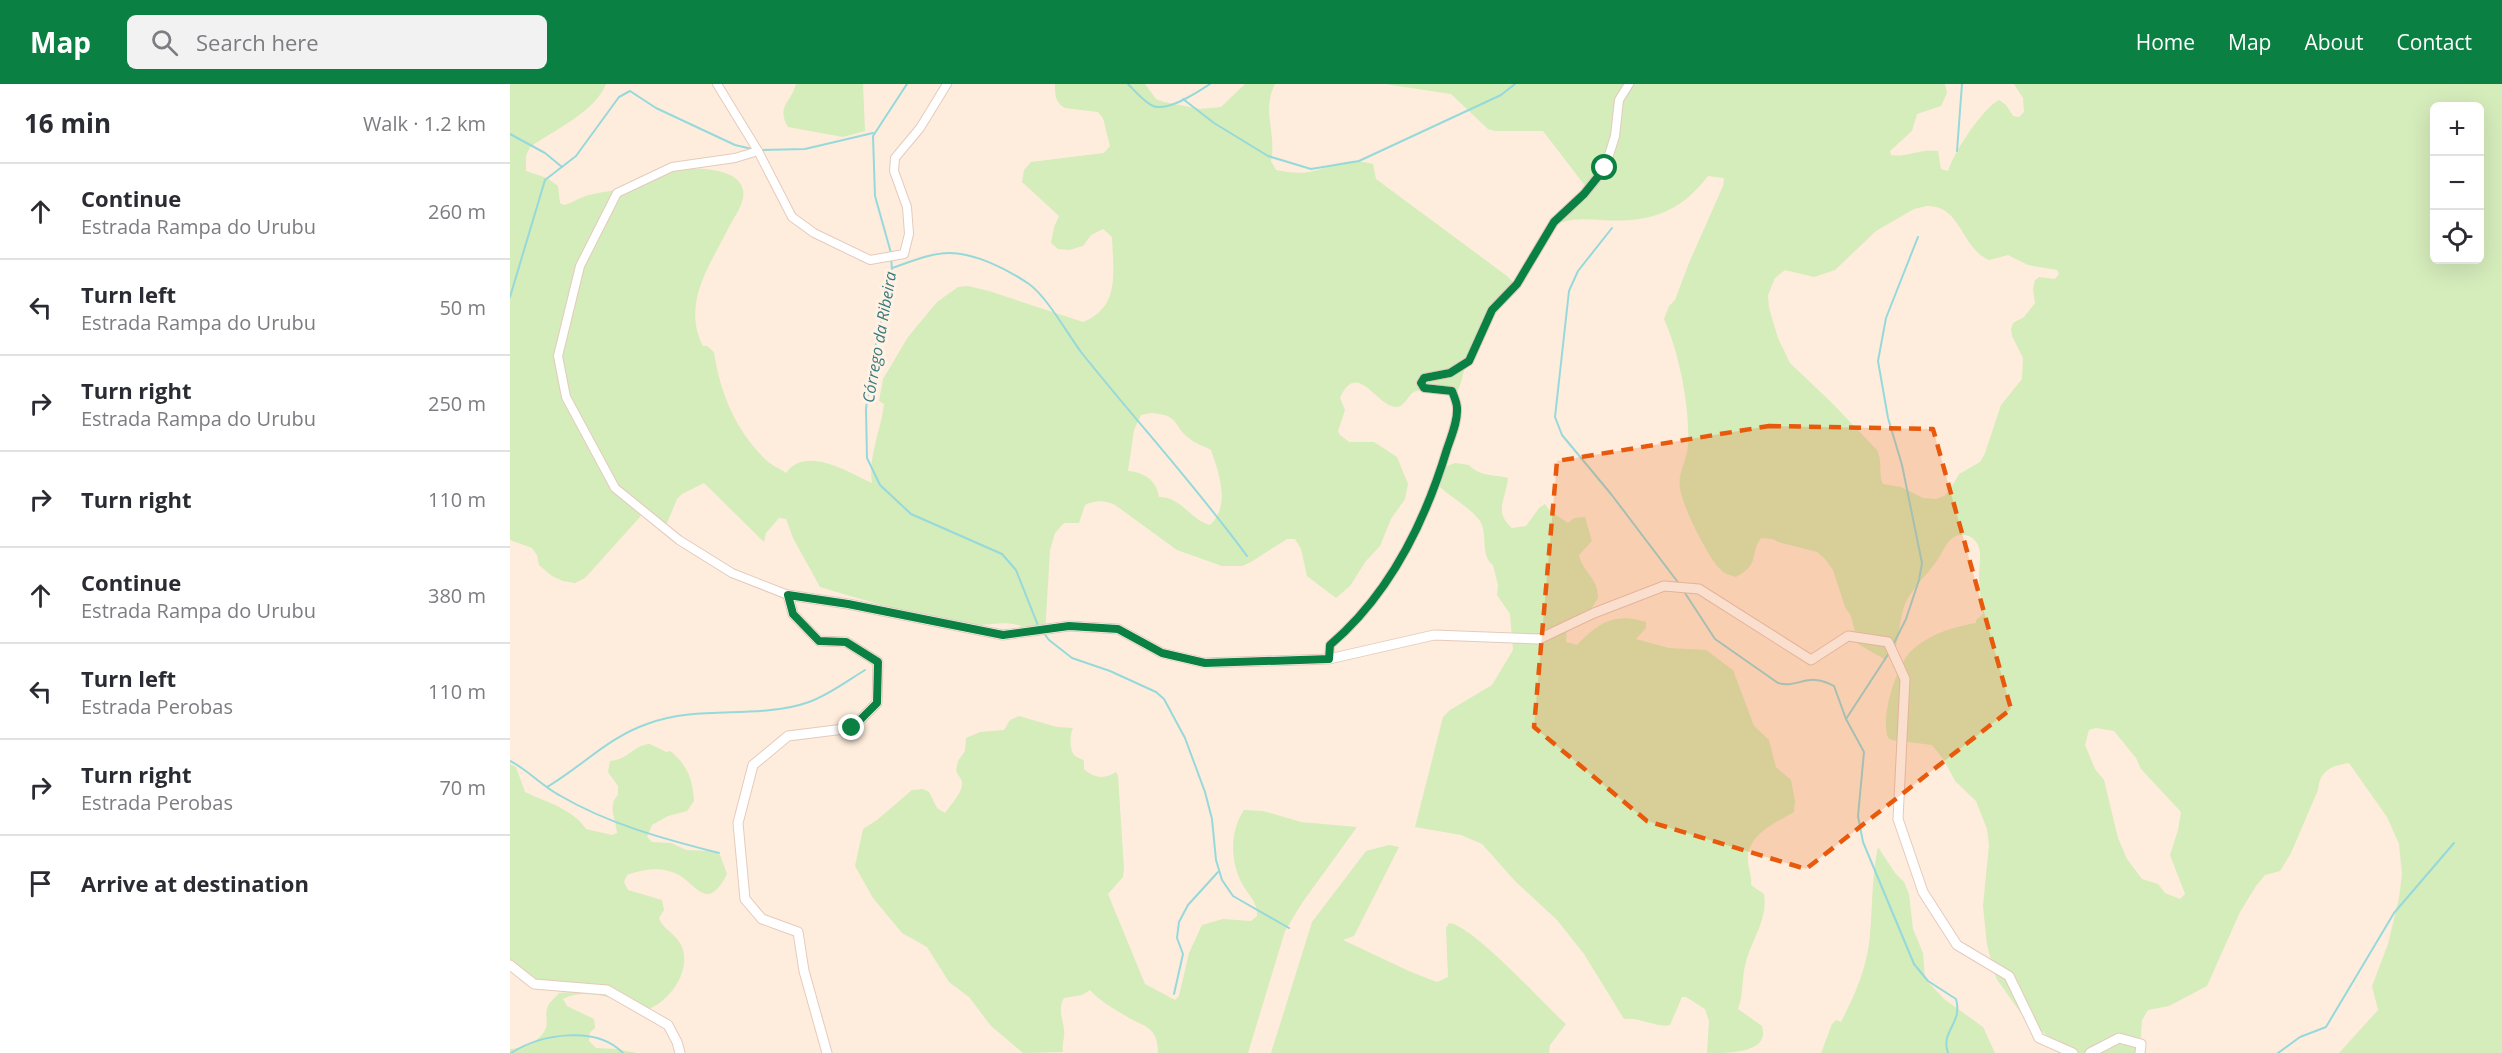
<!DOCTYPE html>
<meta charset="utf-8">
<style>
body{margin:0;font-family:"Open Sans",sans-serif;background:#f2f2f3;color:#2b2b33}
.controls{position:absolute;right:18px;top:18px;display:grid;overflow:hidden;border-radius:9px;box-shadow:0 6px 24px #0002}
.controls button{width:54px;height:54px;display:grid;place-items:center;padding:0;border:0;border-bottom:2px solid #e1e1e2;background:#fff;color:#2b2b33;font:30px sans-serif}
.stop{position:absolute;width:18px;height:18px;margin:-14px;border:4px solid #0b8043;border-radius:50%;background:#fff}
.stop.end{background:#0b8043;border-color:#fff;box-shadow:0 2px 6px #0008}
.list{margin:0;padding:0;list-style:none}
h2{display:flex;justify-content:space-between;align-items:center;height:78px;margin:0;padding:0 24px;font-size:26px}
h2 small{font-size:20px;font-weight:400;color:#7c7c81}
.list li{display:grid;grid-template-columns:39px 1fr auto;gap:18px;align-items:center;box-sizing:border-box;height:96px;padding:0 24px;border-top:2px solid #e1e1e2}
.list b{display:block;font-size:22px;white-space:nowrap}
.list p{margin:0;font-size:20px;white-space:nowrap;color:#7c7c81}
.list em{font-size:20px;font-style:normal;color:#7c7c81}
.icon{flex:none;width:33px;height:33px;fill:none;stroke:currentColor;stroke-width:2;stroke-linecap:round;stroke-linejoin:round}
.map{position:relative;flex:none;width:1992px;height:969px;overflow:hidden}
header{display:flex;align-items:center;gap:36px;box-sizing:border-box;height:84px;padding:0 30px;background:#0b8043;color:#fff}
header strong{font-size:28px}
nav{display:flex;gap:33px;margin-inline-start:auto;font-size:21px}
.search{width:420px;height:54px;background:#f2f2f3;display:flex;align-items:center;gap:15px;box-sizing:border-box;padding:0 21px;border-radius:9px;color:#7c7c81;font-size:22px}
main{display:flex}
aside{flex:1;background:#fff}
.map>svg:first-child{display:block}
.green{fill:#d5ecbb;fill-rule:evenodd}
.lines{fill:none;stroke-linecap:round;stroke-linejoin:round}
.stream{stroke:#96d9db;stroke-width:2}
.minor-casing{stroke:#e5cabc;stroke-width:10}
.tertiary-casing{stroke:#e5cabc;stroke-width:11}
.minor{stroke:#fff;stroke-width:8}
.tertiary{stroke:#fff;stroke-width:9}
.route{stroke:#0b8043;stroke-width:8}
.marked{fill:#e8590c;fill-opacity:0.2;stroke:#e8590c;stroke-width:4.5;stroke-dasharray:12 8;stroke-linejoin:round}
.labels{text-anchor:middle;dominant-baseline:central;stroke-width:6;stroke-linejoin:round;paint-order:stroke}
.water-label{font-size:16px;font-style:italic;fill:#367a7d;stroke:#fff2e5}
</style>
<header>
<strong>Map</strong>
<div class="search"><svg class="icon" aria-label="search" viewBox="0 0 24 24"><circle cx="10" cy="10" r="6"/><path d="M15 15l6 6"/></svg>Search here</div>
<nav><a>Home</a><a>Map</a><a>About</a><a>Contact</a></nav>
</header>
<main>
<aside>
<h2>16 min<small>Walk · 1.2 km</small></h2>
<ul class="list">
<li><svg class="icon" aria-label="ahead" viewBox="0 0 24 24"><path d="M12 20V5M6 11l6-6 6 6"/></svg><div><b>Continue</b><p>Estrada Rampa do Urubu</p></div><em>260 m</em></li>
<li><svg class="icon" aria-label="left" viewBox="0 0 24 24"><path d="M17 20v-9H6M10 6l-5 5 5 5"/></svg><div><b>Turn left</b><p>Estrada Rampa do Urubu</p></div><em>50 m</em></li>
<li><svg class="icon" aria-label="right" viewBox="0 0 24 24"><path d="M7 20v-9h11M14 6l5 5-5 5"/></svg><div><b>Turn right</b><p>Estrada Rampa do Urubu</p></div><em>250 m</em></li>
<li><svg class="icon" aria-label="right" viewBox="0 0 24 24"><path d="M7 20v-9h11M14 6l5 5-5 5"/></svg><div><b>Turn right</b></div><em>110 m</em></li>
<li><svg class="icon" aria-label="ahead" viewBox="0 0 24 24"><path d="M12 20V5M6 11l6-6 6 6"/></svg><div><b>Continue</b><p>Estrada Rampa do Urubu</p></div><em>380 m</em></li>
<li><svg class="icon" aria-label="left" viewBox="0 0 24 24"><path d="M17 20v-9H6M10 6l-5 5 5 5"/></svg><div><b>Turn left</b><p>Estrada Perobas</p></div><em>110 m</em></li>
<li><svg class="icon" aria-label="right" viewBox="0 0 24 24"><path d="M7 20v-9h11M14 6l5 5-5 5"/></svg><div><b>Turn right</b><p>Estrada Perobas</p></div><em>70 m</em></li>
<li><svg class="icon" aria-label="arrive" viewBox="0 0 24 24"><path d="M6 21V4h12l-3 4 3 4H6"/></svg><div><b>Arrive at destination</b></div></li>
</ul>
</aside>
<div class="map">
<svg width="1992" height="969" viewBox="0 0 1992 969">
<rect width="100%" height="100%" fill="#feeddd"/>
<g class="green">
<path d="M0,0H96C85,28 44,46 20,63L16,72V87L37,94L48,102L50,119L54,121C63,119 70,113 79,111C94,107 109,107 124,101C135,97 146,90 158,87C178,82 239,81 233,114C231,125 222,136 217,147C198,184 172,221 193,262H197L204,268C210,309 226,347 256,376C262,382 270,384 276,389C296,361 338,388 362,399C358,371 371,347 374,320L369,317L373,295L398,253L427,218L448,203L458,202L479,207L573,238C611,223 603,187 602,153L593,145L581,151L573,162L559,166L548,165L541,159L544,143L549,132L512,98L514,86L521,78L594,69L600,62L593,34L588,28L555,24C545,18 545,11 545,0H635L646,15L654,18L690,25L711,23L735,0H765C751,28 767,48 761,77L766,86C777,88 788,90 799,88C825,83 835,72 863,80L866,95L997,192L1005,200L998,206C985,227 970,248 959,271C953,284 953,299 946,310C933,313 914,302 904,308C897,312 895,323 886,323C866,322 847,275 830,314L835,326L828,347L830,351L839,358H864L887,373L898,400L895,415L881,435L870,462L856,477L840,502L826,514L797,492L791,465L785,455H777L741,478L732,482H712L667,466L605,421C594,416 586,416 575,421L569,439H554L545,449L540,466L535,550L528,552C498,529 484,545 453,540C405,531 357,517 310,503L283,454L276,435L269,434L256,449L254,458L194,399L172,410L167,415L155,444L134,425L130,433L75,494L65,499L53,497L42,492L29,481L27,471L22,464L0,456ZM641,329C671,331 662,342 680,355C686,360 694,362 701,366C709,389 721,422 700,441C679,435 672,413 649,413C647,396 633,388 618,387L624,346L631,331Z"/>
<path d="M286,0H353L355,47L333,53L278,43C266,22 281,19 286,0Z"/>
<path d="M875,0H1435L1437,9L1431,22L1407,30L1402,47L1380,67L1381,71C1396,74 1411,64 1428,67L1431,85L1438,87C1444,68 1472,25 1489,16L1496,21L1503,32L1509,33L1514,28L1513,14L1504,0H1992V969H1829L1868,926L1862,902L1878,860L1889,814L1892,790L1889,760L1877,733L1839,679C1821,682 1810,686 1808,706L1781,769L1770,787L1755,791L1746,802L1730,828L1697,902L1659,922L1638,926L1632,936L1630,965L1628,969H1557L1510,928L1486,894L1477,861L1473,822L1479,761L1477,745L1466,717L1445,697L1434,676L1422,661L1382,656L1378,654C1370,634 1386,581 1402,566C1418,551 1444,542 1466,539V536L1473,530C1471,517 1469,505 1469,493C1469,481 1472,471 1468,461C1464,452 1453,448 1444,453C1436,458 1433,468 1428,475C1418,491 1403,502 1395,520C1390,533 1389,553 1384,569L1374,575L1348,560L1341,532L1335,523L1323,486L1315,475L1307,468L1268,458L1263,455L1251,454C1239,470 1251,480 1226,493C1220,491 1214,490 1210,485C1198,473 1172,422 1170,404C1167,389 1178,375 1178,360C1180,323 1169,268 1154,235L1159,222L1165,216L1179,179L1213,102L1214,94L1198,92C1169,130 1138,139 1091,136C1076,135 1059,134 1045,141L1076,103L1033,47H985L978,45L941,10ZM1924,22H1970V176H1924ZM1417,122C1451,121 1451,164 1479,176L1498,171L1518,181L1547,186L1549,190L1545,195L1529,193L1525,196L1523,205L1525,219L1514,233L1503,239L1501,245L1502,252L1513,274L1512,295L1491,321L1475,369L1470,378L1449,390L1440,406L1434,412L1426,415L1413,414L1391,403L1373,400C1368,390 1373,378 1367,366L1321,318L1280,279L1268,254L1259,224L1258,211L1265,194L1275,186L1304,193L1325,186L1366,147L1404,125ZM1586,644L1604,647L1626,674L1631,685L1671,728L1668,746L1660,771L1675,810L1670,815L1655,809L1648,800L1632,795L1617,775L1608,754L1594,696L1585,685L1575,661L1579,646Z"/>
<path d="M945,379L959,381C970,393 983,390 998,394C996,415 983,428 1002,444L1016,442L1029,424L1035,420L1040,427L1058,439L1064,434L1075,433L1082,457L1069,471C1072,487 1089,495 1088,514L1081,525L1057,540L1056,558L1067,561C1088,538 1106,528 1136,538V544L1126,555L1159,564L1196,566L1223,586L1244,642L1259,656L1266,683L1281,696L1285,717L1284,728C1265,739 1235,752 1238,778C1239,787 1242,792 1241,801L1254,810C1258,835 1242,855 1236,878C1231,894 1234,910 1228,925L1252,942C1260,969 1221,969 1197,969L1199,937L1195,925L1176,913H1172L1160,941C1146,944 1131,933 1114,935L1074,870L1047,836L1005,797L972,760L951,751L905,743L933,633L940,626L982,601L1003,566L1000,530L987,511L988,501L983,481C970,472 978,450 970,437C962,425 942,414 930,403L925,402C928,391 933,382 945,379Z"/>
<path d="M509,632L547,643L563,644C560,650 559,665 564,671C567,674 571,674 574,677V685C585,695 595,695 606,688L608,692L614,785L613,793L598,810L635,900L665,916L669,912L679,869L692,841L713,835L741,837L747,832C748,820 740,812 734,803C720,780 719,748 734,726L753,727L791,738L847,743L792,819L775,847L738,969H648C648,941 633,943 614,931C602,924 589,916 580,906L572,911L554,914C546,928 556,939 554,953C553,960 552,961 553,968L513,969L481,942L459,913L439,898L417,863L392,849L363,814L345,782L353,745L367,736L402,706L413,705L419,708L427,724L435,729C440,722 453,708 452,699C452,694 447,691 446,686L448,677L455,667L456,654L470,648L494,646L500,636Z"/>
<path d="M140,660L156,668L160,667C177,680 183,696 184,717L177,727L158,732L142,741L137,753L142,758L161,759L176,766L202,767L210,771L217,790C197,830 186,799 167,790C152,782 132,785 117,791L114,798L118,806L152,816L154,826L149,834C152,844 164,849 170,859C184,883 161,918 136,926C114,917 75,902 53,915L57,922L84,935L85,944L80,948L79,957L86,964L106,965L127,969H0V965C14,964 29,959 36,944C38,938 35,930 37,925C38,919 45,914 49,909L62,908L10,891L0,882V680L6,683L15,708C36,718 63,725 76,745L102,751L107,749C106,735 97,722 108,711V702L98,688L100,677C120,675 123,661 140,660Z"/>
<path d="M879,761L889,763L844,852L833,856L901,888L927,898L938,893L936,844L939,839C963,841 1034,921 1056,940L1040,961L1039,969H761L802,838L856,767Z"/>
<path d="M1368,763L1385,789L1394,798L1399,810L1403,845L1413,869L1415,895L1434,915L1473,943L1485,969H1311L1322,940L1326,936L1331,938C1344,913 1355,888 1359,860C1363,827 1361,795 1368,763Z"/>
</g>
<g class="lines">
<g class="stream">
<polyline points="397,0 363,52 365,112 381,169 382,189 363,273 356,325 357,374 370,401 401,430 492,470 506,486 529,544"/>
<path d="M618,0C625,7 634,18 643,22C658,28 688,8 700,0"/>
<polyline points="673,15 704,39 758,72 801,85 849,77 991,11 1005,0"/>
<polyline points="0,50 35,69 52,83"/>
<polyline points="251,66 295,65 363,49"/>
<polyline points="1447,67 1452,0"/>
<polyline points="1102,144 1068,187 1059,207 1045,333 1052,351 1101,410 1170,501"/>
<path d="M382,184C400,178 420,169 439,169C465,169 497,185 519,200C537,213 557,249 571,268C626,337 685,401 737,472"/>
<polyline points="0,213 35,96 66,72 109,13 120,7 146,24 225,61 242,65"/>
<path d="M1173,506L1205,555L1268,599C1288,605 1298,587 1324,602L1336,635L1354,668L1348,732L1353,758L1404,880L1418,897L1446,915C1453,940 1430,947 1438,969"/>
<polyline points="533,548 539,556 562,574 600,587 646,608 654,615 675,654 695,708 702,735 706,776 712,796 723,812 779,844"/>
<polyline points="1383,561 1396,535 1409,496 1412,479 1392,381 1378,334 1368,277 1376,234 1408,153"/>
<polyline points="1336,635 1379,569"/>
<path d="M0,677C18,686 32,702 49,711C98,740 154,755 209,769"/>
<path d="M37,703C71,683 99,653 137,640C190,620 248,636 299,618C319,611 337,597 355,586"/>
<polyline points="664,910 673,870 667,854 669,838 678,821 708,788"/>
<path d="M1,969C31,950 86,941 113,969"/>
<polyline points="1768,969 1790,953 1816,943 1884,829 1944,759"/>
</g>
<defs>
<g id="minor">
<polyline points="207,0 248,67 282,133 304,149 360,176 394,170 399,150 397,123 384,87 385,74 410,44 437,0"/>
<polyline points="248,67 225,74 162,83 107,109 70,182 48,272 56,313 105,404 169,456 222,489 278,511"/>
<path d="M819,575L820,561C879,511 915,438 937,365C941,353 948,337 947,324C947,319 944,312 942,307L914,304L911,299L914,294L940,289L959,277L982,226L1007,200L1044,138L1074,110L1095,84L1105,52L1109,16L1119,0"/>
</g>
<g id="tertiary">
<polyline points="0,881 24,900 97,906 158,941 167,958 170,969"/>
<polyline points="317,969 294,887 288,848 252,835 235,815 228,739 243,681 278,652 342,644 367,619 368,578 336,558 309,557 283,530 278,511 338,520 493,551 559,542 608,545 652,569 695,579 819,575 924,551 1029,555 1084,529 1154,502 1189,505 1301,576 1338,552 1378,558 1395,595 1388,735 1413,808 1447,861 1499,892 1529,954 1563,969"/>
<polyline points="1580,969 1609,954 1631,960 1630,969"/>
</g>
</defs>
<use href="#minor" class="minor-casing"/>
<use href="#tertiary" class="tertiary-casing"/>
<use href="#minor" class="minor"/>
<use href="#tertiary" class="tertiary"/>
</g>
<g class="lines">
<path class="route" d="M342,644L367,619L368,578L336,558L309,557L283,530L278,511L338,520L493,551L559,542L608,545L652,569L695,579L819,575L820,561C879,511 915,438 937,365C941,353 948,337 947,324C947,319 944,312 942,307L914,304L911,299L914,294L940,289L959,277L982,226L1007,200L1044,138L1074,110L1095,84"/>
</g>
<path class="marked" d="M1259,342L1423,345L1501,625L1296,785L1137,737L1024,643L1047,377Z"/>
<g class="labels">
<g class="water-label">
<text transform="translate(369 253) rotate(-80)">Córrego da Ribeira</text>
</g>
</g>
</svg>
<div class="controls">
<button>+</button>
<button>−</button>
<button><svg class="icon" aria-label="locate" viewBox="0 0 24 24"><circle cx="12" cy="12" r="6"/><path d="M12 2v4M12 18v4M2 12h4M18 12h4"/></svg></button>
</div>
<div class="stop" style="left:1095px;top:84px"></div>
<div class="stop end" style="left:342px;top:644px"></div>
</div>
</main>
